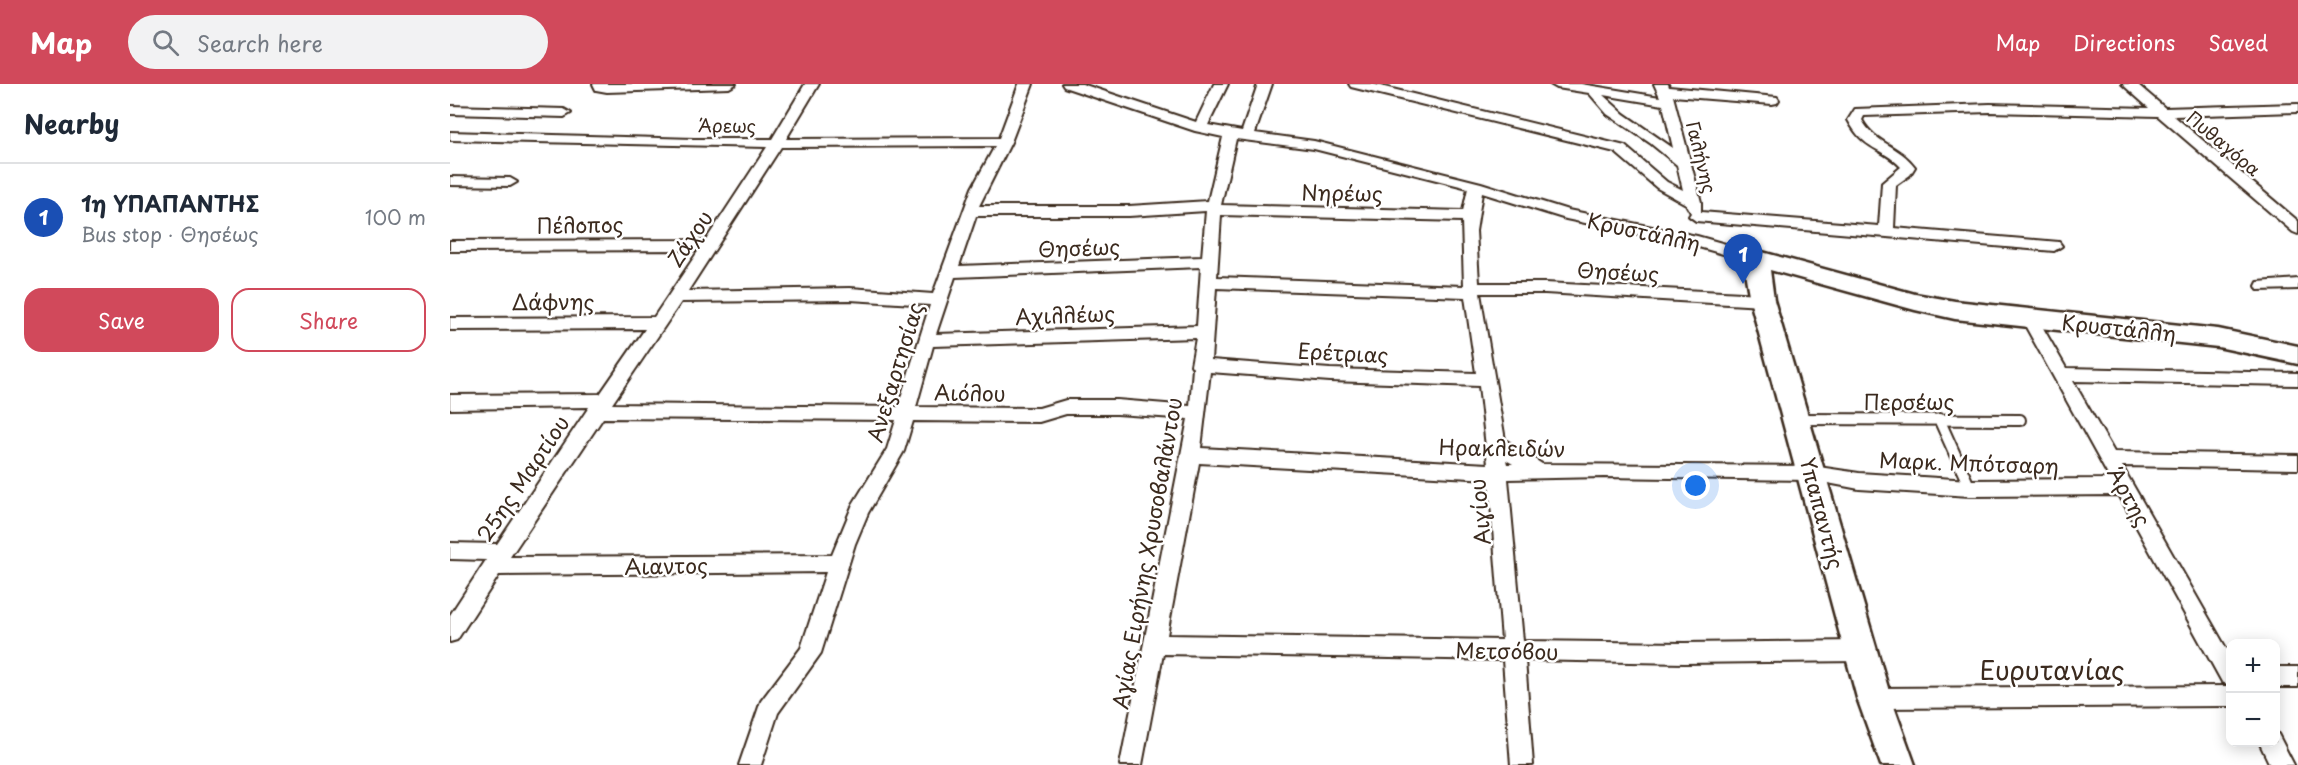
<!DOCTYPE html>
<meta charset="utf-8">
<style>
body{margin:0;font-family:"Playpen Sans",sans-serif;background:#f2f2f3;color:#1f2937}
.controls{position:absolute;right:18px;bottom:18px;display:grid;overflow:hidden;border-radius:12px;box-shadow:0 3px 15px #0003}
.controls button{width:54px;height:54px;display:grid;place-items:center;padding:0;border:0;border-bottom:2px solid #e0e1e3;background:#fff;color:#1f2937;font:30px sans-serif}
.you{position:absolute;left:1246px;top:402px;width:21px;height:21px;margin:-15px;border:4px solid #fff;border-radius:50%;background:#1a73e8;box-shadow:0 0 0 9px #1a73e833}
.badge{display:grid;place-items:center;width:39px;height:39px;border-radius:50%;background:#d1495b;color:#fff;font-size:20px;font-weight:700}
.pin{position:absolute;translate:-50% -50px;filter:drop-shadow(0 2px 3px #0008)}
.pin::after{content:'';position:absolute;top:32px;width:21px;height:18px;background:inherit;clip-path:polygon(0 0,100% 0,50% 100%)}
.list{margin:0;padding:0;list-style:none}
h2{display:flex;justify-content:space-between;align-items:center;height:78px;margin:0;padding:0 24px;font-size:26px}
h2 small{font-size:20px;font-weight:400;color:#747a83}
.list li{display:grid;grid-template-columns:39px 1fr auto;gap:18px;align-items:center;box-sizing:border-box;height:108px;padding:0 24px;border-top:2px solid #e0e1e3}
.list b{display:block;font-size:22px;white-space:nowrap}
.list p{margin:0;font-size:20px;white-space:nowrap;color:#747a83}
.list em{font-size:20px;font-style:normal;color:#747a83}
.actions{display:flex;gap:12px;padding:18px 24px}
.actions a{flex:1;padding:14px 0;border:2px solid #d1495b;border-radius:18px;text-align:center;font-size:21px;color:#d1495b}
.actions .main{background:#d1495b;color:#fff}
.icon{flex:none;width:33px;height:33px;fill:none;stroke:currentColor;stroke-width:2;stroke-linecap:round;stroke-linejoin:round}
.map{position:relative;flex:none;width:1848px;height:681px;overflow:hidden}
header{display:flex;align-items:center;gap:36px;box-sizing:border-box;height:84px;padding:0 30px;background:#d1495b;color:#fff}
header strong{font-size:28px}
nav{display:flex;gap:33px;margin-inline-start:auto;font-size:21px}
.search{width:420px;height:54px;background:#f2f2f3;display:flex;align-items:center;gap:15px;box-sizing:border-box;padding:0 21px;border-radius:33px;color:#747a83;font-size:22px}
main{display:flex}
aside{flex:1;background:#fff}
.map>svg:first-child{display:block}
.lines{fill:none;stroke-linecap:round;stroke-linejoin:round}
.lane-casing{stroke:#3b2a1e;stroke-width:14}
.street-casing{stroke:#3b2a1e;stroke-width:4}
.secondary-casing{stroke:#3b2a1e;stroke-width:5}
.lane{stroke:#fff;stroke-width:10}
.street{fill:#fff;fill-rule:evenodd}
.secondary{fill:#fff;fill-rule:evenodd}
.labels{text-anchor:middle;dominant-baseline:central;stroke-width:5;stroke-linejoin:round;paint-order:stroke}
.far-street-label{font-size:18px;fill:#3b2a1e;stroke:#fff}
.street-label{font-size:21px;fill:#3b2a1e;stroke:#fff}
.near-street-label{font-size:26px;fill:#3b2a1e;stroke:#fff}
</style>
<header>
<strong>Map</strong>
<div class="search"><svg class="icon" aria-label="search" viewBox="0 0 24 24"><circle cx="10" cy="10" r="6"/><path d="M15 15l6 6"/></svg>Search here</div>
<nav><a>Map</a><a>Directions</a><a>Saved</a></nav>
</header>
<main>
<aside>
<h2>Nearby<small></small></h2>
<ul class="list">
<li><span class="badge" style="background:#1a4fb4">1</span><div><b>1η ΥΠΑΠΑΝΤΗΣ</b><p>Bus stop · Θησέως</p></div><em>100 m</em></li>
</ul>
<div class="actions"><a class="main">Save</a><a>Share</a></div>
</aside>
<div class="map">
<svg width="1848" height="681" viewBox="0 0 1848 681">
<rect width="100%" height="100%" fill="#fff"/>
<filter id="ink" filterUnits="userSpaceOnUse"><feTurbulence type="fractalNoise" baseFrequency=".0167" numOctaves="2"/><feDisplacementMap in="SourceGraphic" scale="12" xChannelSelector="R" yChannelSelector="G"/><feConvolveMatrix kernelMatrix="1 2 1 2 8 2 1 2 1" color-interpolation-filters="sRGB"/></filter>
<g filter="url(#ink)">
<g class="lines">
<defs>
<g id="lane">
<polyline points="1347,335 1570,336"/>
<polyline points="1489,335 1520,404"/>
</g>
<g id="street">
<polygon points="143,0 286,0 279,4 157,8 146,6"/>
<path d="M355,0H369L336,55L549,54L569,0H583L561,58L529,122H679L758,117L773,53L745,47L614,3L612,0H632L746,38L764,0H778L758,41L792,47L808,0H822L805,49L864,57L1031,99L1118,126L1247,152L1318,172L1320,176L1312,181L1245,162L1116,135L1032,109L1026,147L1029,199H1095L1312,210L1318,212L1320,216L1318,220L1312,222L1095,209H1030L1055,356L1092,380L1362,382L1409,389L1520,396L1660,395L1571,234L1573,230H1585L1616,284L1848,289V301L1623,297L1664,368L1848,371V385L1672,382L1780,571V601L1772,598L1669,411L1520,412L1409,405L1362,396L1154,393L1058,395L1073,557L1234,559L1411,557L1419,560L1422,567L1419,574L1411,577L1234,579L1075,576L1083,681H1061L1053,576L713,570L692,681H670L738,335L667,330H616L589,338L463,337L454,367L418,429L405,460L371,569L328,629L311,681H289L311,617L351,564L376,488L49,491L7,556L0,558V531L36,476L0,475V459L47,460L139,323L0,325V311L150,310L195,245L0,246V234L204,233L249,166L0,167V157L256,156L317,63L0,56V48L244,55H322ZM786,55L864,65L1018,104L1013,127L771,121ZM545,62L522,104L483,210L400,204L238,207L331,63ZM756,127L752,173L509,182L526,132H679ZM771,131L1012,137L1014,202L767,193ZM751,183L747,242L486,250L505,193ZM766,204L1015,213L1026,289L880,285L761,276ZM400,216L480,221L448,323L162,320L231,218ZM746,254L741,281L743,284L740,322L667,316H616L589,324L466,323L483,262ZM760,288L880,297L1029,302L1038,380L751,364ZM153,334L446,336L437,365L403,420L382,471L60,473ZM1056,376L1063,380H1057ZM749,379L1039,395L1052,556L717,551Z"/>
<path d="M899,0H922L1175,62L1217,98L1233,106L1227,81L1200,59L1157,30L1139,9L1107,4L1100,0H1131L1210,13L1204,0H1218L1219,3L1327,13L1329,16L1327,19L1322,20L1223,12L1251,118V128L1429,142L1432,99L1451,83C1431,62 1415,68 1398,36L1405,25L1540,20L1699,24L1672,0H1687L1715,24L1848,20V28L1724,32L1848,137V150L1843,148L1708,32L1540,28L1414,32L1412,36C1424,59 1450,62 1465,83L1460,91L1446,101L1444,144L1609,158L1612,162L1604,167L1246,137L1239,132L1241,129L1236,120L1207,104L1165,68L901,3ZM1153,11L1213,21L1223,64L1174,30Z"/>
<polygon points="0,22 114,25 121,29 114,33 0,30"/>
<polygon points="0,93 60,94 67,98 60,102 0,101"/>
<polygon points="1848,195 1848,205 1808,206 1806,202 1808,198"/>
<rect x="1826" y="583" width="22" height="20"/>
<polygon points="1780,602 1780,622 1424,624 1416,621 1413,614 1416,607 1424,604"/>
<polygon points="1826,649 1828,650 1844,681 1820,681 1809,658 1826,658"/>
</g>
<polygon id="secondary" points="1312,168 1465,210 1505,217 1768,245 1848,262 1848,280 1768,263 1505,235 1465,226 1320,186 1324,216 1441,614 1465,681 1431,681 1407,614 1300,216 1295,188 1304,171"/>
</defs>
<use href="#lane" class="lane-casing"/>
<use href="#street" class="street-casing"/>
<use href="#secondary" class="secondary-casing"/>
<use href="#lane" class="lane"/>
<use href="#street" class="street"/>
<use href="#secondary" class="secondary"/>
</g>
</g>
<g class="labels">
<g class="far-street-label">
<text transform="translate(277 41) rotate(1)">Άρεως</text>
<text transform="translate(1774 59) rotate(40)">Πυθαγόρα</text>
<text transform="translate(1252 73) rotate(76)">Γαλήνης</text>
</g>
<g class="street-label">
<text transform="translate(892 108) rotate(1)">Νηρέως</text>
<text transform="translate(130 140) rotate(-1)">Πέλοπος</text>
<text transform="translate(1194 147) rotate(12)">Κρυστάλλη</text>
<text transform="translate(239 154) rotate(-56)">Ζάχου</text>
<text transform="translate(629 163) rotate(-2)">Θησέως</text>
<text transform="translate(1168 187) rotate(3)">Θησέως</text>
<text x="103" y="217">Δάφνης</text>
<text transform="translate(615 230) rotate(-2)">Αχιλλέως</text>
<text transform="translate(1669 243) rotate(6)">Κρυστάλλη</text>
<text transform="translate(893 268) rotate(3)">Ερέτριας</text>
<text transform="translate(444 288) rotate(-73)">Ανεξαρτησίας</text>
<text transform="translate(520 308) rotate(1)">Αιόλου</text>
<text x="1459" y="317">Περσέως</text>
<text transform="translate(1052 363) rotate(1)">Ηρακλειδών</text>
<text transform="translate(1519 378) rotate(2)">Μαρκ. Μπότσαρη</text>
<text transform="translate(72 394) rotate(-56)">25ης Μαρτίου</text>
<text transform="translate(1680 412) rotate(61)">Άρτης</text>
<text transform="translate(1029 428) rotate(-95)">Αιγίου</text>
<text transform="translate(1373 429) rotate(75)">Υπαπαντής</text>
<text transform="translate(696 469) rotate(-80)">Αγίας Ειρήνης Χρυσοβαλάντου</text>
<text transform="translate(216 481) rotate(-1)">Αιαντος</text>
<text transform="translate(1057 566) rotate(1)">Μετσόβου</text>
</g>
<g class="near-street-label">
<text x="1602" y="585">Ευρυτανίας</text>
</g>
</g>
</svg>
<div class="controls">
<button>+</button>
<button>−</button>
</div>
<div class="you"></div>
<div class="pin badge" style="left:1293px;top:200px;background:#1a4fb4">1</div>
</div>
</main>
